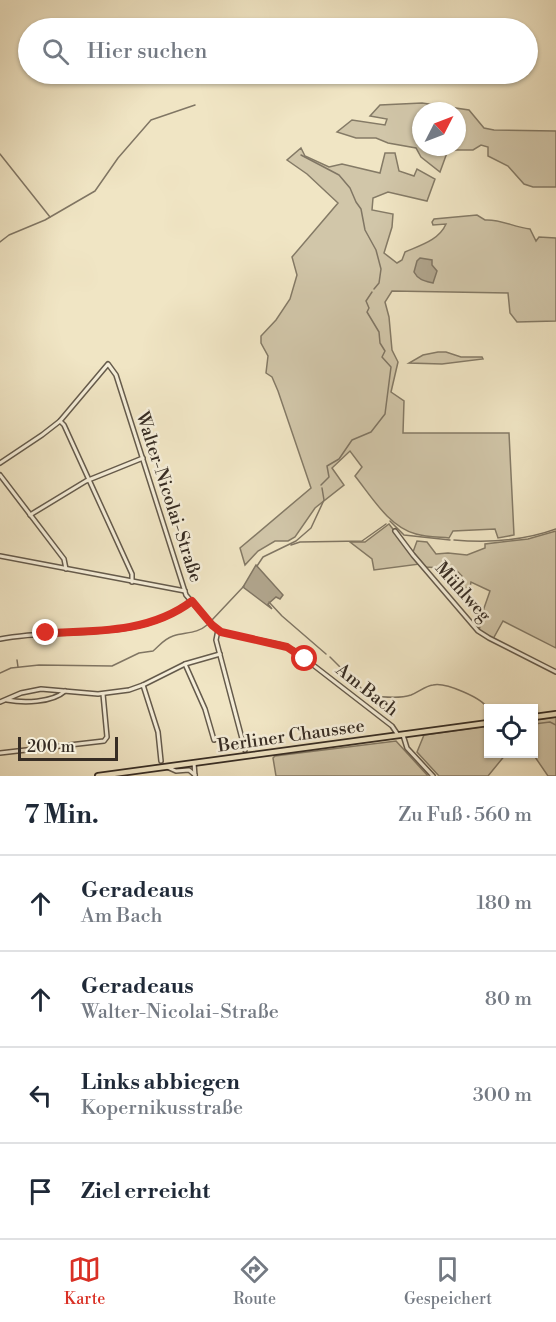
<!DOCTYPE html>
<html lang="de">
<meta charset="utf-8">
<style>
body{margin:0;font-family:"Libre Bodoni",serif;background:#f2f2f3;color:#1f2937}
.controls{position:absolute;right:18px;bottom:18px;display:grid;overflow:hidden;border-radius:0px;box-shadow:0 2px 4px #0004}
.controls button{width:54px;height:54px;display:grid;place-items:center;padding:0;border:0;border-bottom:2px solid #e0e1e3;background:#fff;color:#1f2937;font:30px sans-serif}
.compass{position:absolute;left:412px;top:102px;width:54px;height:54px;border-radius:50%;background:#fff;box-shadow:0 2px 4px #0004;rotate:48deg}
.scale{position:absolute;left:18px;bottom:15px;width:100px;box-sizing:border-box;padding-left:6px;border:3px solid #372d24;border-top:0;font-size:16px;line-height:21px;white-space:nowrap;color:#372d24;-webkit-text-stroke:4px #f5eed9;paint-order:stroke}
.stop{position:absolute;width:18px;height:18px;margin:-14px;border:4px solid #d93025;border-radius:50%;background:#fff}
.stop.end{background:#d93025;border-color:#fff;box-shadow:0 2px 6px #0008}
.list{margin:0;padding:0;list-style:none}
h2{display:flex;justify-content:space-between;align-items:center;height:78px;margin:0;padding:0 24px;font-size:26px}
h2 small{font-size:20px;font-weight:400;color:#747a83}
.list li{display:grid;grid-template-columns:39px 1fr auto;gap:18px;align-items:center;box-sizing:border-box;height:96px;padding:0 24px;border-top:2px solid #e0e1e3}
.list b{display:block;font-size:22px;white-space:nowrap}
.list p{margin:0;font-size:20px;white-space:nowrap;color:#747a83}
.list em{font-size:20px;font-style:normal;color:#747a83}
.icon{flex:none;width:33px;height:33px;fill:none;stroke:currentColor;stroke-width:2;stroke-linecap:round;stroke-linejoin:round}
.map{position:relative;flex:none;width:556px;height:776px;overflow:hidden}
.search{position:absolute;background:#fff;box-shadow:0 2px 4px #0004;left:18px;right:18px;top:18px;height:66px;display:flex;align-items:center;gap:15px;box-sizing:border-box;padding:0 21px;border-radius:33px;color:#747a83;font-size:22px}
.sheet{height:462px;background:#fff}
nav{display:flex;justify-content:space-around;align-items:center;box-sizing:border-box;height:84px;border-top:2px solid #e0e1e3;background:#fff;font-size:16px;color:#747a83}
nav a{display:grid;justify-items:center;gap:3px}
nav .on{color:#d93025}
.map>svg:first-child{display:block}
.green{fill:#d1c6a9;stroke:#847a66;stroke-width:1.5;fill-rule:evenodd}
.water{fill:#b1a68e;stroke:#807664;stroke-width:1.5}
.lines{fill:none;stroke-linecap:round;stroke-linejoin:round}
.stream{stroke:#807664;stroke-width:1.5}
.street-casing{stroke:#655b4c;stroke-width:6}
.primary-casing{stroke:#372d24;stroke-width:8}
.street{stroke:#f5eed9;stroke-width:3}
.primary{stroke:#f0e5c4;stroke-width:4.5}
.route{stroke:#d93025;stroke-width:8}
.labels{text-anchor:middle;dominant-baseline:central;stroke-width:5;stroke-linejoin:round;paint-order:stroke}
.street-label{font-size:18px;fill:#372d24;stroke:#f5eed9}
</style>
<div class="map">
<svg width="556" height="776" viewBox="0 0 556 776">
<rect width="100%" height="100%" fill="#f0e5c4"/>
<filter id="stains"><feTurbulence type="fractalNoise" baseFrequency=".00333" numOctaves="4"/><feColorMatrix values="0 0 0 0 .2 0 0 0 0 .09 0 0 0 0 .02 0 0 0 .5 -.17"/></filter>
<radialGradient id="worn" r=".72"><stop offset=".6" stop-color="#630" stop-opacity="0"/><stop offset="1" stop-color="#630" stop-opacity=".3"/></radialGradient>
<g class="green">
<path d="M422,103L469,110L484,128L494,130L556,131V187H533L524,184L508,166L488,156V147L481,145L473,150H448L440,172L421,157L416,148L388,143L376,138H356L337,132L352,120L385,125L387,119L370,116L380,105ZM421,111H457V147H421Z"/>
<path d="M301,148L305,156L329,167L342,164L380,173L385,153H395L399,171L414,176L417,169L435,179L427,201L388,192L373,198L372,210L393,214L392,227L384,253L397,263L402,260L405,252C421,245 439,240 446,224L433,225L432,222L434,219L477,215L485,220C501,219 513,227 530,229L536,241L539,237L556,238V321L517,322L510,313L508,293L392,291L385,302L389,317L392,350L398,362L391,392L404,401L403,433H509L514,535L498,538L495,529L453,531L449,538C438,537 426,537 416,534C389,527 371,496 355,476L362,467L350,451L332,468L344,485L315,508L295,537L288,541H275L258,551L245,565L240,548L311,488L278,391L272,377L266,373L268,356L261,343V336L276,320L290,299L297,275L292,257L338,203L307,174L287,160Z"/>
<polygon points="438,352 446,352 461,357 482,357 483,359 442,364 409,363 423,355"/>
<polygon points="389,524 420,564 374,570 372,559 350,542 365,542"/>
<polygon points="556,531 556,648 503,621 493,639 479,631 483,611 490,591 471,582 470,587 463,588 462,576 455,569 426,567 413,552 417,541 427,542 436,554 448,553 467,555 485,548 485,544 528,539"/>
<polygon points="556,717 556,776 548,776 533,754 534,720"/>
<polygon points="488,726 488,754 506,754 488,776 439,776 417,752 424,735"/>
<polygon points="396,741 428,776 276,776 273,758 275,756"/>
</g>
<g class="water">
<path d="M420,258L432,260V265L437,271L433,283C425,281 418,280 414,272L417,261Z"/>
<polygon points="256,565 283,595 280,599 276,597 268,604 272,609 243,587"/>
</g>
<g class="lines">
<g class="stream">
<polyline points="0,154 50,217"/>
<polyline points="301,155 339,175 350,188 356,202 361,209 365,230 376,250 381,269 379,283 374,289"/>
<polyline points="0,242 9,235 45,220 95,191 118,158 151,120 195,105"/>
<polyline points="321,485 329,477 327,466 339,459 352,440 371,432 385,414 391,367 382,357 385,351 380,343 379,332 367,312 369,308 366,301 372,292"/>
<polyline points="390,521 404,535 450,540"/>
<path d="M454,540C489,543 523,541 556,529"/>
<polyline points="291,545 300,542 362,541 386,524"/>
<polyline points="257,566 263,557 296,541 311,528 324,500 322,488"/>
<polyline points="269,602 282,616 326,654"/>
<polyline points="212,620 244,586"/>
<path d="M330,657L368,695C381,697 399,699 411,695C419,692 425,686 433,685C445,682 483,698 488,709"/>
<polyline points="17,660 18,667"/>
<path d="M0,673L11,668L39,665L112,666L139,653L153,651C160,645 164,639 173,636C185,632 197,634 207,625"/>
<polyline points="534,724 550,722 556,725"/>
</g>
<defs>
<g id="street">
<polyline points="60,421 64,425 132,574 132,582"/>
<polyline points="0,463 42,435 60,421 108,364 116,375 186,595 212,625 221,632 281,645 295,651 392,726 398,735"/>
<polyline points="0,475 64,559 66,569"/>
<polyline points="30,515 86,481 143,458"/>
<polyline points="395,531 413,555 478,631 489,638 556,672"/>
<polyline points="0,556 185,591"/>
<polyline points="218,630 216,640 245,750"/>
<path d="M0,639C63,626 138,644 192,601"/>
<polyline points="185,664 205,709 214,740"/>
<polyline points="143,685 158,732 161,761"/>
<path d="M7,700C23,703 52,703 65,691"/>
<polyline points="0,702 21,693 41,689 98,694 129,690 143,685 185,664 220,654"/>
<polyline points="403,735 407,748 433,776"/>
<polyline points="0,753 104,741 107,737 103,694"/>
<polyline points="194,763 195,776"/>
<polyline points="167,767 176,771 189,770 195,775"/>
</g>
<g id="primary">
<polyline points="534,717 556,714"/>
<polyline points="98,776 488,723"/>
</g>
</defs>
<use href="#street" class="street-casing"/>
<use href="#primary" class="primary-casing"/>
<use href="#street" class="street"/>
<use href="#primary" class="primary"/>
</g>
<g class="lines">
<path class="route" d="M46,633C96,631 150,633 192,601L212,625L221,632L287,647L305,659"/>
</g>
<g class="labels">
<g class="street-label">
<text transform="translate(169 497) rotate(72)">Walter-Nicolai-Straße</text>
<text transform="translate(463 592) rotate(48)">Mühlweg</text>
<text transform="translate(367 690) rotate(38)">Am Bach</text>
<text transform="translate(291 736) rotate(-8)">Berliner Chaussee</text>
</g>
</g>
<rect width="100%" height="100%" filter="url(#stains)"/>
<rect width="100%" height="100%" fill="url(#worn)"/>
</svg>
<div class="controls">
<button><svg class="icon" aria-label="locate" viewBox="0 0 24 24"><circle cx="12" cy="12" r="6"/><path d="M12 2v4M12 18v4M2 12h4M18 12h4"/></svg></button>
</div>
<svg class="compass" viewBox="-18 -18 36 36"><path d="M0-13l5 13h-10z" fill="#e53935"/><path d="M0 13l5-13h-10z" fill="#747a83"/></svg>
<div class="scale">200 m</div>
<div class="stop" style="left:305px;top:659px"></div>
<div class="stop end" style="left:46px;top:633px"></div>
<div class="search"><svg class="icon" aria-label="search" viewBox="0 0 24 24"><circle cx="10" cy="10" r="6"/><path d="M15 15l6 6"/></svg>Hier suchen</div>
</div>
<section class="sheet">
<h2>7 Min.<small>Zu Fuß · 560 m</small></h2>
<ul class="list">
<li><svg class="icon" aria-label="ahead" viewBox="0 0 24 24"><path d="M12 20V5M6 11l6-6 6 6"/></svg><div><b>Geradeaus</b><p>Am Bach</p></div><em>180 m</em></li>
<li><svg class="icon" aria-label="ahead" viewBox="0 0 24 24"><path d="M12 20V5M6 11l6-6 6 6"/></svg><div><b>Geradeaus</b><p>Walter-Nicolai-Straße</p></div><em>80 m</em></li>
<li><svg class="icon" aria-label="left" viewBox="0 0 24 24"><path d="M17 20v-9H6M10 6l-5 5 5 5"/></svg><div><b>Links abbiegen</b><p>Kopernikusstraße</p></div><em>300 m</em></li>
<li><svg class="icon" aria-label="arrive" viewBox="0 0 24 24"><path d="M6 21V4h12l-3 4 3 4H6"/></svg><div><b>Ziel erreicht</b></div></li>
</ul>
</section>
<nav>
<a class="on"><svg class="icon" aria-label="map" viewBox="0 0 24 24"><path d="M3 6l6-2 6 2 6-2v14l-6 2-6-2-6 2zM9 4v14M15 6v14"/></svg>Karte</a>
<a><svg class="icon" aria-label="directions" viewBox="0 0 24 24"><path d="M12 3l9 9-9 9-9-9zM9 14v-3h6M13 9l2 2-2 2"/></svg>Route</a>
<a><svg class="icon" aria-label="saved" viewBox="0 0 24 24"><path d="M7 4h10v16l-5-4-5 4z"/></svg>Gespeichert</a>
</nav>
